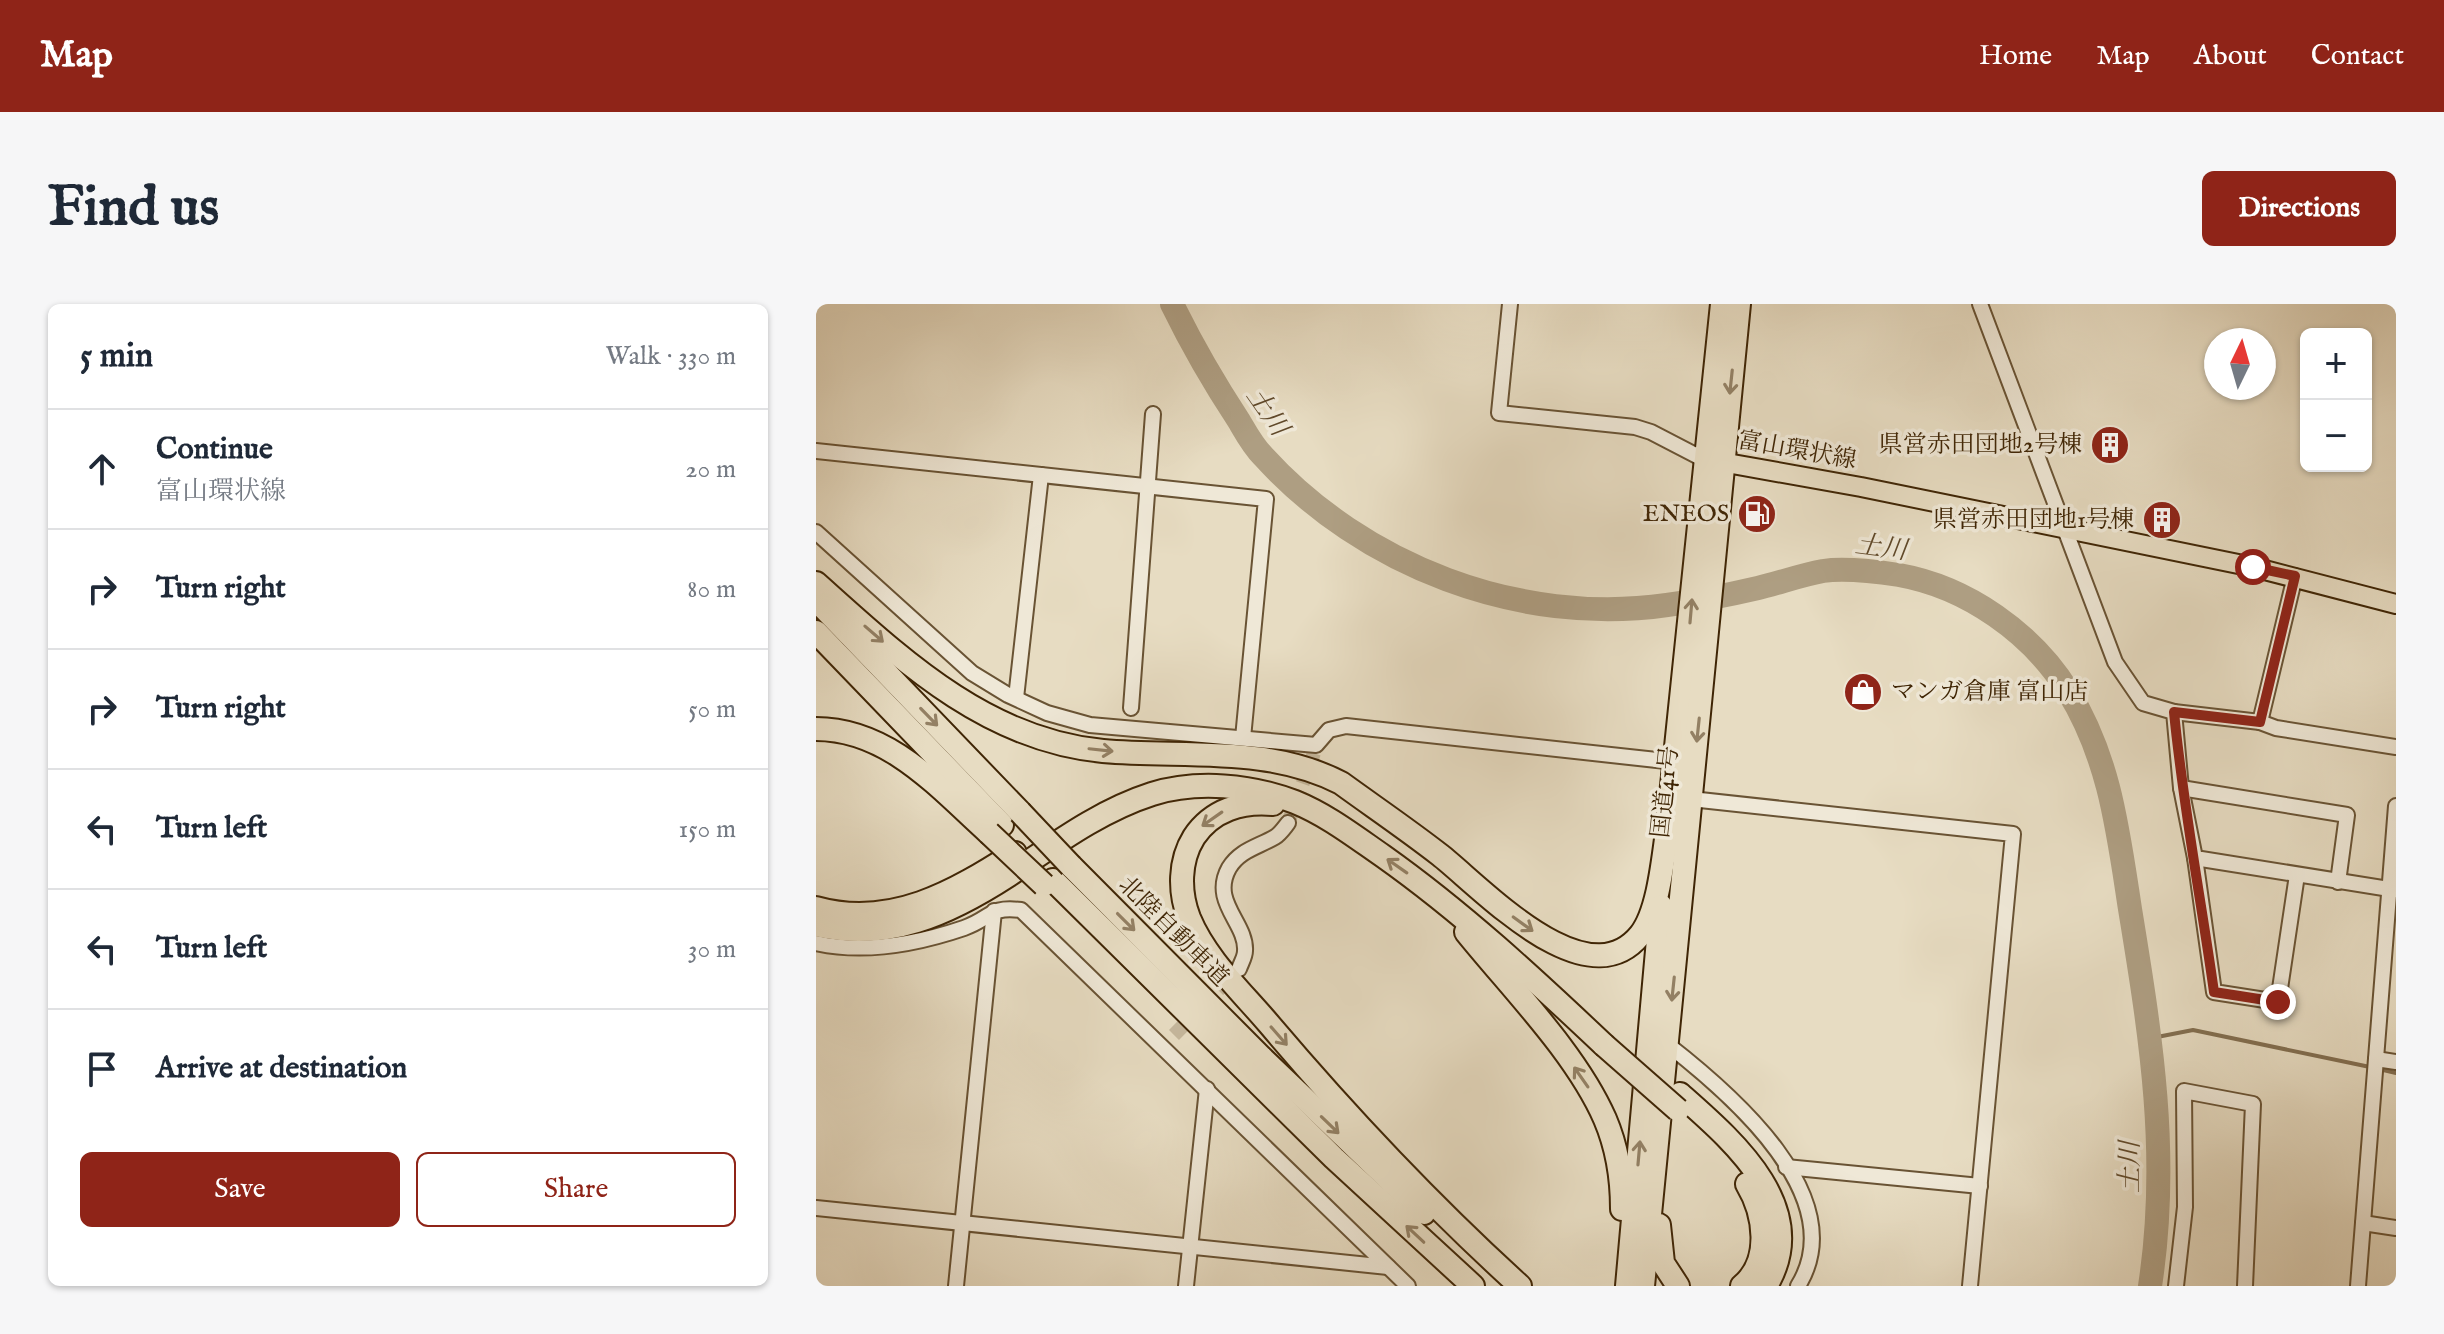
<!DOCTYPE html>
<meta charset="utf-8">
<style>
body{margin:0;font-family:"IM FELL English","Noto Serif JP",serif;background:#f6f6f7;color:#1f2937}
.controls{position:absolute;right:24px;top:24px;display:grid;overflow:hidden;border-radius:12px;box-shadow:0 2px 6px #0004}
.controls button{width:72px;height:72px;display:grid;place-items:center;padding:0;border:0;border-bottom:2px solid #e0e1e3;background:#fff;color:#1f2937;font:40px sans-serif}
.compass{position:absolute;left:1388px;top:24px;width:72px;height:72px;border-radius:50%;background:#fff;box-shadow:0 2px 6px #0004;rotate:5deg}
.stop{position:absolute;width:24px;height:24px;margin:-18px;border:6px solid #8f2418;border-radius:50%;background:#fff}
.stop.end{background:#8f2418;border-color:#fff;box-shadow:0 2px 8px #0008}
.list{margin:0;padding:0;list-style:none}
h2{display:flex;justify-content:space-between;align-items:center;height:104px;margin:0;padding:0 32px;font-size:34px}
h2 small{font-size:26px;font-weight:400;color:#747a83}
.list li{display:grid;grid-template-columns:52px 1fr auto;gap:24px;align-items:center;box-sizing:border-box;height:120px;padding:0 32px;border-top:2px solid #e0e1e3}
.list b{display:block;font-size:30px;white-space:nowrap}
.list p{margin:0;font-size:26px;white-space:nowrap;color:#747a83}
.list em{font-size:26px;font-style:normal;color:#747a83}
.actions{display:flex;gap:16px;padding:24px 32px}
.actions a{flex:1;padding:18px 0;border:2px solid #8f2418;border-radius:12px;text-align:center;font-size:28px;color:#8f2418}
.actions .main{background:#8f2418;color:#fff}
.icon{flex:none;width:44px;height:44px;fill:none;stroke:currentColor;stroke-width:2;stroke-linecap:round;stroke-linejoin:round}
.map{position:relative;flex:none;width:1580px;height:982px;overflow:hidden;border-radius:12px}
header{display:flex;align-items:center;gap:48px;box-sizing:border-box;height:112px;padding:0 40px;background:#8f2418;color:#fff}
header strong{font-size:38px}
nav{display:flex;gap:44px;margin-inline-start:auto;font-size:28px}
.intro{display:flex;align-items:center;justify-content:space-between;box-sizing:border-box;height:192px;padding:0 48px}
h1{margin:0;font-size:56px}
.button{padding:20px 36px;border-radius:12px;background:#8f2418;color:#fff;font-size:28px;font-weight:700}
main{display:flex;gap:48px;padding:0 48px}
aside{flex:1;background:#fff;border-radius:12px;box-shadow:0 2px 6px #0004}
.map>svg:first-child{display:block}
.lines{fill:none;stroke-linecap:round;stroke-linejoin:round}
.stream{stroke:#826e50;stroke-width:4}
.river{stroke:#ae9e82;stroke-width:24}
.minor-tunnel{stroke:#c5b79c;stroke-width:14;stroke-dasharray:14 7;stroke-linecap:butt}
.minor-casing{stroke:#695334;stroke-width:18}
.major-casing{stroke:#3f2505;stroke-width:22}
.highway-casing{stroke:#3f2505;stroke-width:26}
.minor{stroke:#efe8d7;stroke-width:14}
.major{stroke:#e7dcc2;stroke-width:18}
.highway{stroke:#e7dcc2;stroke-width:22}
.highway-bridge-casing{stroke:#3f2505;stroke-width:26;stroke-linecap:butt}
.highway-bridge{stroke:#e7dcc2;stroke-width:22}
.oneway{stroke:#938064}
.route{stroke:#8f2418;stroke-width:10}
.labels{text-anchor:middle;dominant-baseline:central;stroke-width:7;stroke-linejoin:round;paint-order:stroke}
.poi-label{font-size:24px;fill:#3f2505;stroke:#efe8d7;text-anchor:end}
.street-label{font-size:24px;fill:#3f2505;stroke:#efe8d7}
.water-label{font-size:26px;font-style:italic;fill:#60492a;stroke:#efe8d7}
</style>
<header>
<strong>Map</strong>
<nav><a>Home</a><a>Map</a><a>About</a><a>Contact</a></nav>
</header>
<div class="intro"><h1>Find us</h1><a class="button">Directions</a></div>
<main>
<aside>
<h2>5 min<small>Walk · 330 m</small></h2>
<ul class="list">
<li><svg class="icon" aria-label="ahead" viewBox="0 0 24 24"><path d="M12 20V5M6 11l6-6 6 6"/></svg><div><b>Continue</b><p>富山環状線</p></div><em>20 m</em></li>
<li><svg class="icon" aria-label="right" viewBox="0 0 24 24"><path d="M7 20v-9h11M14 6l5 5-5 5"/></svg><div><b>Turn right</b></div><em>80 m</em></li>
<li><svg class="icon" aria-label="right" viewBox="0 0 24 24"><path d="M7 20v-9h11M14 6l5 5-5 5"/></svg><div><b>Turn right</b></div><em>50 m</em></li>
<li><svg class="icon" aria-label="left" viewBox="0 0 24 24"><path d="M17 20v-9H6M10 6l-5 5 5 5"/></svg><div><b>Turn left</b></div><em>150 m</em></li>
<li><svg class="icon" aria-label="left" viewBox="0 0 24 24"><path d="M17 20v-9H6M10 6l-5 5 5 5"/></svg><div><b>Turn left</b></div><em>30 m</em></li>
<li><svg class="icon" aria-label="arrive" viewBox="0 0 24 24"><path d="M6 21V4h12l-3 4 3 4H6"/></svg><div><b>Arrive at destination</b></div></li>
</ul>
<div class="actions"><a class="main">Save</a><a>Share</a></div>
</aside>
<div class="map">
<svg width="1580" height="982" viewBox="0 0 1580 982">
<rect width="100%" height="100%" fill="#e7dcc2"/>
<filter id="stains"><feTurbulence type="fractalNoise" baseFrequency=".0025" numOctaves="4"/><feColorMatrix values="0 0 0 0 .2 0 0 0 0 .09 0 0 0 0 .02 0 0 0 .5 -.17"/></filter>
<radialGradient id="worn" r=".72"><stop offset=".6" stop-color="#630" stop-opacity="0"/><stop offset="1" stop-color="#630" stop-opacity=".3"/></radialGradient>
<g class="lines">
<g class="stream">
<polyline points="1336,734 1377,726 1554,763"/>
<polyline points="1563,765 1580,769"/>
</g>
<path class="river" d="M356,0C376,41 398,79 423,117C430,129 437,142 447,152C547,262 703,322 851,301C881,297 912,291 942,284C963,279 985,271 1007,267C1027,264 1063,268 1083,271C1151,283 1216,329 1252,387C1294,455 1302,527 1314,605C1335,733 1354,852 1334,982"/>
<g class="minor-tunnel">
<polyline points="472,519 498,449"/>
<polyline points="358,731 417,671"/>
</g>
<defs>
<g id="minor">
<polyline points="694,0 683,109 819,123 835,128 889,156"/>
<polyline points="1164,0 1299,358 1327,399 1358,408 1365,484 1379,554 1580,586"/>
<polyline points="0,147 450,195 427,434"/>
<polyline points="0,228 156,369 192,391 231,409 274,421 500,441 513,426 530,422 859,458"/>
<polyline points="200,394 225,171"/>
<polyline points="315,404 337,110"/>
<polyline points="1358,408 1444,418 1479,272"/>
<polyline points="1444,418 1460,424 1580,443"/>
<polyline points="1365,484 1531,511 1522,578"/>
<polyline points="875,495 1197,530 1154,982"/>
<polyline points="1379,554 1398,688 1462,698 1481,571"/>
<path d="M0,639C49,650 101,640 148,624C176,614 173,602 205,606L592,982"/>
<path d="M423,665C425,659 429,653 429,647C431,619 394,598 413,564C424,546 442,543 459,533C464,530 468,524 472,519"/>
<path d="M851,740C914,789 1037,893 982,982"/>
<polyline points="1560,755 1580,758"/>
<polyline points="970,863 1164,882"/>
<polyline points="0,904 572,963"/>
<polyline points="1547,919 1580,924"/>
<polyline points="140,982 178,607"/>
<polyline points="370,982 391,785"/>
<polyline points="1360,982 1369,903 1368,787 1437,800 1429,982"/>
<polyline points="1542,982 1580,502"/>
</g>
<polyline id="major" points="894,156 1045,183 1437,263 1580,300"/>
<g id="highway">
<path d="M0,279C84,354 169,436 287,447C366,454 452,441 525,479C558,503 592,526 624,551C666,584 770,697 824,631C845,605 848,541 854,507"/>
<polyline points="1,297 204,508"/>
<polyline points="0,328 186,521"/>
<path d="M0,425C73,425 123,484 173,529"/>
<path d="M457,500C426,497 396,506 378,533C363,557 363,588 373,614C390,655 425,687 453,720C531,812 615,901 704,982"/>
<polyline points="852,520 906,0"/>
<polyline points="255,562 445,753 608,909"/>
<polyline points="237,576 518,854 657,982"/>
<path d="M0,604C75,625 138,588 199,549"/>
<path d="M0,621C72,638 133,610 193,571C238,541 283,507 336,490C381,476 435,481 479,498C511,511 538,532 567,552C646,608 717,674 788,741"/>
<path d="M650,628C696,685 760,749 789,815C801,843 806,874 806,905"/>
<path d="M864,790C916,836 997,904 950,982"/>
<polyline points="843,921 847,959 862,982"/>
<polyline points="811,982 845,602"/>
<polyline points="827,982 923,0"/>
<path d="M926,982C956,957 949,910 931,880"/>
</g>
</defs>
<use href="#minor" class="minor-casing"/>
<use href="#major" class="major-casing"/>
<use href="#highway" class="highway-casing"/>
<use href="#minor" class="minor"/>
<use href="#major" class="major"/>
<use href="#highway" class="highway"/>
<defs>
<g id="highway-bridge">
<polyline points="204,508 255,562"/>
<polyline points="173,529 228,581"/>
<polyline points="788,741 862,806"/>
</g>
</defs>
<use href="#highway-bridge" class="highway-bridge-casing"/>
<use href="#highway-bridge" class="highway-bridge"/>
</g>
<defs><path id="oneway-shaft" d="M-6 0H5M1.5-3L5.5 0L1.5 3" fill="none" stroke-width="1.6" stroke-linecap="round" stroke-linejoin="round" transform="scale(2)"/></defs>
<g class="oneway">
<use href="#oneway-shaft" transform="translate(915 78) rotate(96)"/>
<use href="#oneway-shaft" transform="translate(875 307) rotate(-85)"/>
<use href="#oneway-shaft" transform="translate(58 330) rotate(41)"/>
<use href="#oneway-shaft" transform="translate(113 413) rotate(46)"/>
<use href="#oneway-shaft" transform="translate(882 426) rotate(96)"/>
<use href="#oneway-shaft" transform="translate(285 446) rotate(6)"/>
<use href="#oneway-shaft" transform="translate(396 515) rotate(145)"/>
<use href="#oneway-shaft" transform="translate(581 562) rotate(-145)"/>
<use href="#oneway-shaft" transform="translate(310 618) rotate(45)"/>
<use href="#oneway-shaft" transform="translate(707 620) rotate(36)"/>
<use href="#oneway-shaft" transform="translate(857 685) rotate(96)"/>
<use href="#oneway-shaft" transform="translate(463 732) rotate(49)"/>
<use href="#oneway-shaft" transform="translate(765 773) rotate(-125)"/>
<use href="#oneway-shaft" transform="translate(514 821) rotate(44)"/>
<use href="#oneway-shaft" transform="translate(823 849) rotate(-85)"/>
<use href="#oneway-shaft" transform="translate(599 930) rotate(-137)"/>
</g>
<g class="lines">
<path class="route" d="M1437,263L1479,272L1444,418L1358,408C1367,502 1385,595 1398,688L1462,698"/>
</g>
<defs>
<symbol id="building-disc" viewBox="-11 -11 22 22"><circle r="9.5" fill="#8f2418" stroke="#efe8d7"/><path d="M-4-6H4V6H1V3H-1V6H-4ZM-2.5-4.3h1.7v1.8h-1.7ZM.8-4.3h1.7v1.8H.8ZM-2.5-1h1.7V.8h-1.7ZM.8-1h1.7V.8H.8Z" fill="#fff"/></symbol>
<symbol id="fuel-disc" viewBox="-11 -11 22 22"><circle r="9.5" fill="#8f2418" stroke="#efe8d7"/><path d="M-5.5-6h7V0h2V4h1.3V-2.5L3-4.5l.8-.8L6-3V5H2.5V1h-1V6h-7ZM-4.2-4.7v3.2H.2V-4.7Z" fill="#fff"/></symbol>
<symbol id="shop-disc" viewBox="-11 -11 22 22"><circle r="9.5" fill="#8f2418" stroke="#efe8d7"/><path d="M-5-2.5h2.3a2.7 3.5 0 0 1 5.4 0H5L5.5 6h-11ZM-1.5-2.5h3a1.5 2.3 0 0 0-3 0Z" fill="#fff"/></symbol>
</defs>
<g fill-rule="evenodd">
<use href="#building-disc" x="1272" y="119" width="44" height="44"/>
<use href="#fuel-disc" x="919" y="188" width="44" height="44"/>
<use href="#building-disc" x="1324" y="194" width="44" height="44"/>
<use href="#shop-disc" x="1025" y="366" width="44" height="44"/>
</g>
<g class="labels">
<g class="poi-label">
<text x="1266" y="141">県営赤田団地2号棟</text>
<text x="913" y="210">ENEOS</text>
<text x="1318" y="216">県営赤田団地1号棟</text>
<text x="1075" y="388" text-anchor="start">マンガ倉庫 富山店</text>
</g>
<g class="street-label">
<text transform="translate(981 147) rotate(10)">富山環状線</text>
<text transform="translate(850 488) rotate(-84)">国道41号</text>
<text transform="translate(357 628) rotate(45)">北陸自動車道</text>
</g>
<g class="water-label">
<text transform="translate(451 108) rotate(55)">土川</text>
<text transform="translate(1065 244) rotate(7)">土川</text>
<text transform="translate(1314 863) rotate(-90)">土川</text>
</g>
</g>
<rect width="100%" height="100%" filter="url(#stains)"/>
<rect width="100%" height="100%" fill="url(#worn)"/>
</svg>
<div class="controls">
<button>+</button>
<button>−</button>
</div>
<svg class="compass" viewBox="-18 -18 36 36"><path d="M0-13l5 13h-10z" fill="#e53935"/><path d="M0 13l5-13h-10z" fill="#747a83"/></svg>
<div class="stop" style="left:1437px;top:263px"></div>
<div class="stop end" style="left:1462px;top:698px"></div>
</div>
</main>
